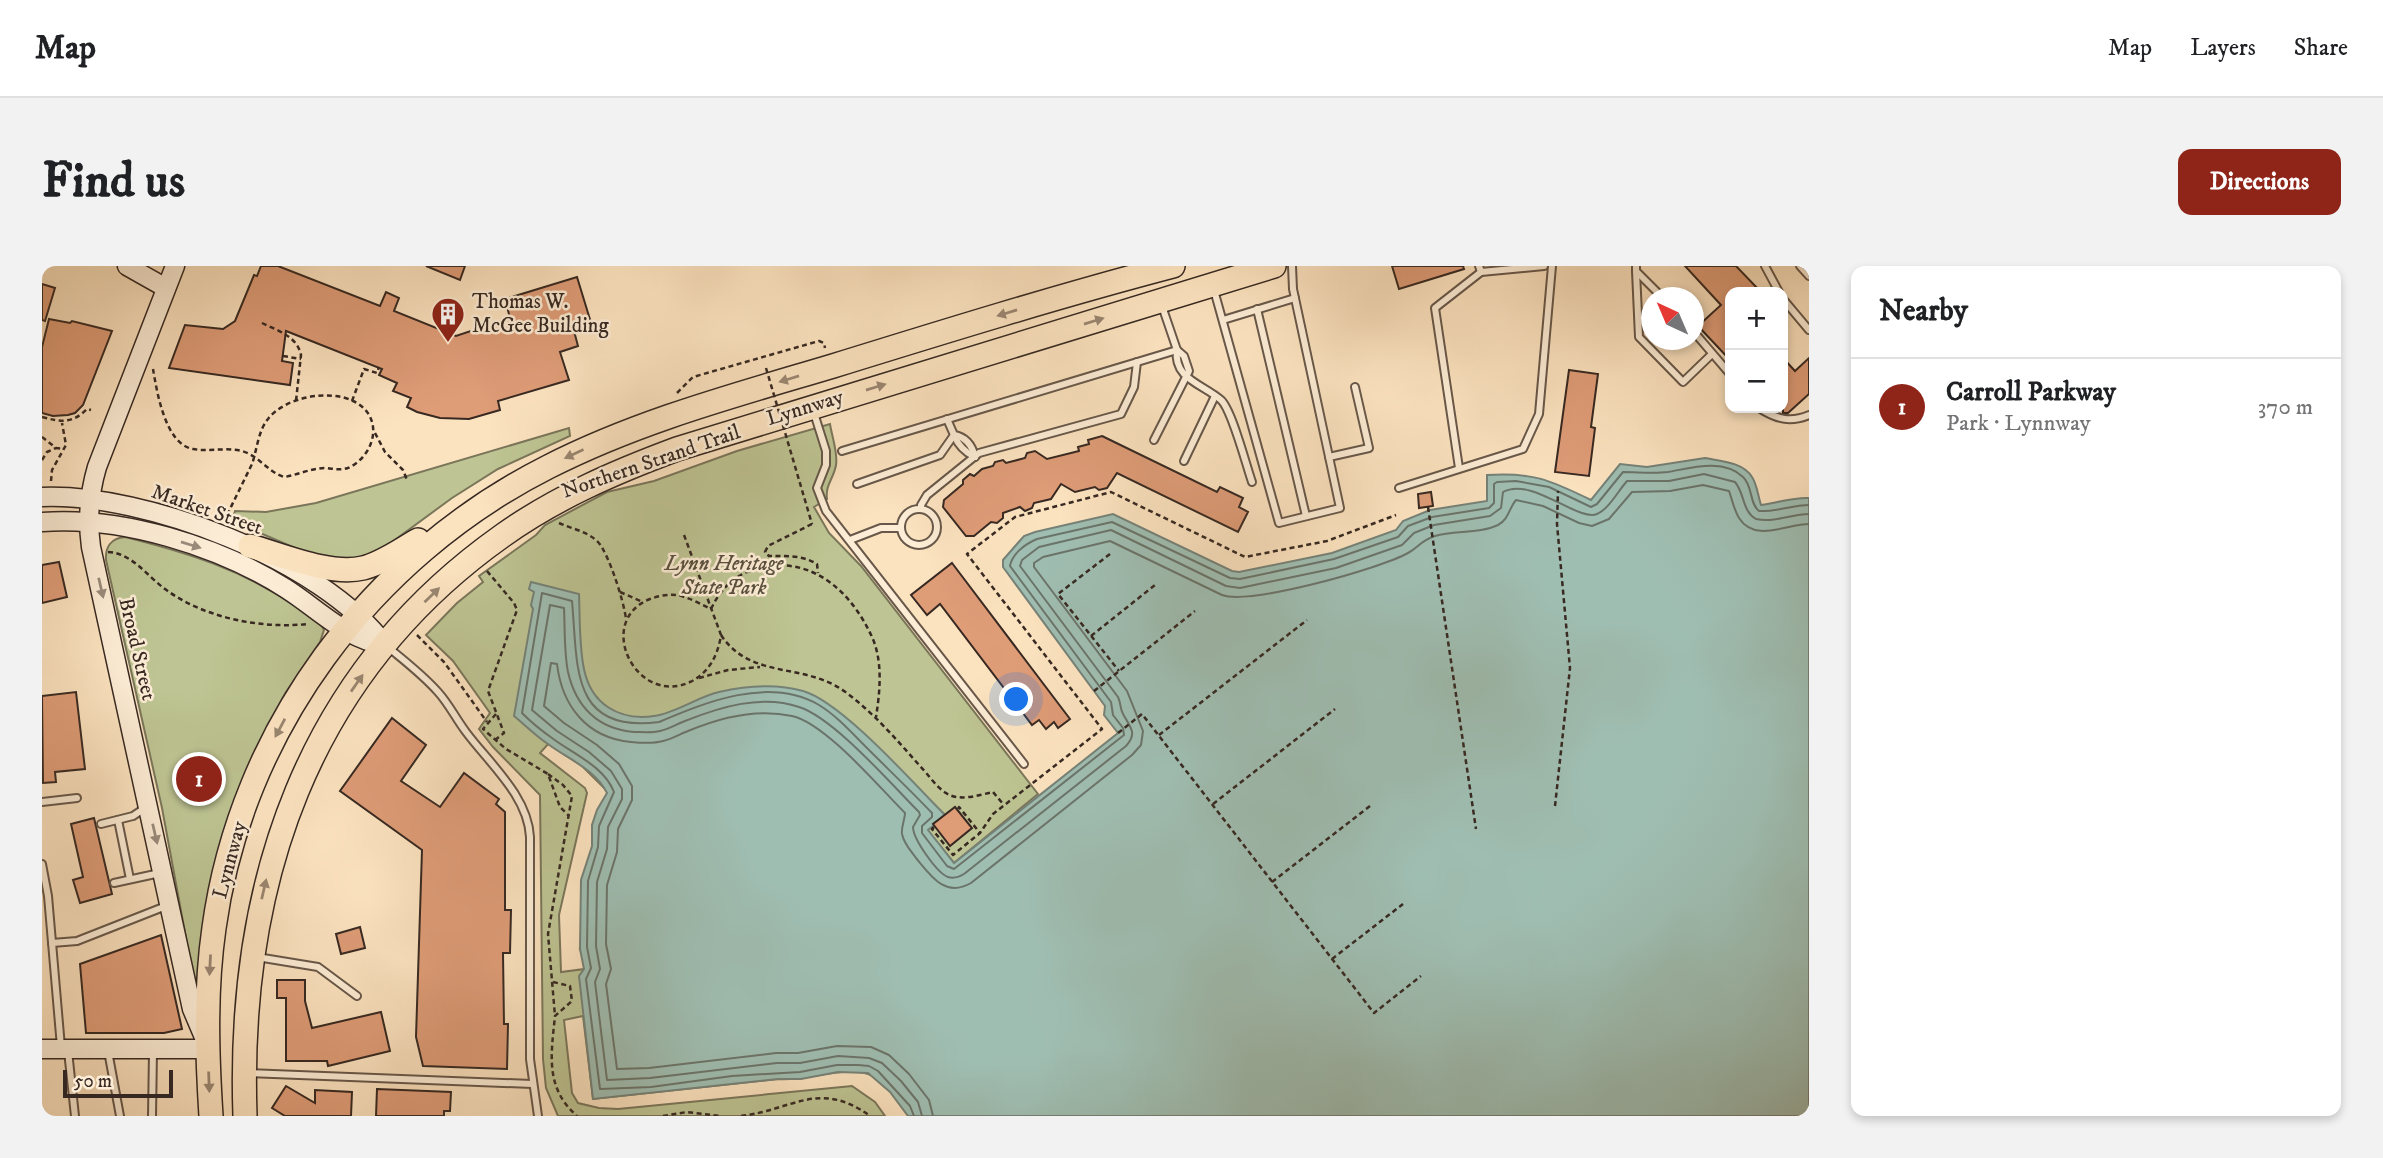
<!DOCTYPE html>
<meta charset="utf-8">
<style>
body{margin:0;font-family:"IM FELL DW Pica",serif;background:#f2f2f2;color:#202124}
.controls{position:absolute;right:21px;top:21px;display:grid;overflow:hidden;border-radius:14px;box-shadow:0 4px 10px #0003}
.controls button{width:63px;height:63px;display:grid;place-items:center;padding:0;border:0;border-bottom:2px solid #e0e0e0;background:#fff;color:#202124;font:35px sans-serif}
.compass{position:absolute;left:1599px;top:21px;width:63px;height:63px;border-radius:50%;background:#fff;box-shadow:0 4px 10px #0003;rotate:316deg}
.scale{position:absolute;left:21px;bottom:18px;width:110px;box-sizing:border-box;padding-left:7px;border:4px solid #372922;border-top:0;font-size:19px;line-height:24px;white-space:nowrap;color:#372922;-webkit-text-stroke:5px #fdedd6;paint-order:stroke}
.you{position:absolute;left:975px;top:434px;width:24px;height:24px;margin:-18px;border:5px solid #fff;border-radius:50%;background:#1a73e8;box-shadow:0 0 0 10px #1a73e833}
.badge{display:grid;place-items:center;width:46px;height:46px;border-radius:50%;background:#8f2418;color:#fff;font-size:23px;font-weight:700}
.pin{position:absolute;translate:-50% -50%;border:4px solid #fff;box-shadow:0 2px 7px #0006}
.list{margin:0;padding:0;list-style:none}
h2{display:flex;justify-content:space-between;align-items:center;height:91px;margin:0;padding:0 28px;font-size:30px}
h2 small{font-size:23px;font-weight:400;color:#757577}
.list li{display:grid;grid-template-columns:46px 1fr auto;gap:21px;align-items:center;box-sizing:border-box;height:98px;padding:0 28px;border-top:2px solid #e0e0e0}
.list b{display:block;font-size:26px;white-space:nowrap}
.list p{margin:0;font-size:23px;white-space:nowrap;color:#757577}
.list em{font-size:23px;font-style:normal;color:#757577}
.map{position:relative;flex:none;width:1767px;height:850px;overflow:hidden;border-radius:14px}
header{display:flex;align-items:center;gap:42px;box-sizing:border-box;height:98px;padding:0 35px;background:#fff;border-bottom:2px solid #e0e0e0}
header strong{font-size:33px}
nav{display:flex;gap:38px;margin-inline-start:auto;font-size:24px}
.intro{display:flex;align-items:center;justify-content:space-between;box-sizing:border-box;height:168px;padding:0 42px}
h1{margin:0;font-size:49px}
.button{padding:18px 32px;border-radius:14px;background:#8f2418;color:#fff;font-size:24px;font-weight:700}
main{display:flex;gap:42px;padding:0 42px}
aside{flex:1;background:#fff;border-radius:14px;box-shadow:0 4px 10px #0003}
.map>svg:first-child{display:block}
.green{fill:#bec493;stroke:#7a765a;stroke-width:2}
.water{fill:#9fbeb2;stroke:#758278;stroke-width:2}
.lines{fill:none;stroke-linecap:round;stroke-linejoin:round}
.shore{stroke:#6b746a;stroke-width:2}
.building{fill:#de9c77;stroke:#372922;stroke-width:2}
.lane-casing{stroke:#68584a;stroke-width:10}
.secondary-casing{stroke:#372922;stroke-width:21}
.highway-casing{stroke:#372922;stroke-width:26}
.path{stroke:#372922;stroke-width:2.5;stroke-dasharray:5 3.5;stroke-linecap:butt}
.lane{stroke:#fdedd6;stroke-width:6}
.secondary{stroke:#fdedd6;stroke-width:18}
.highway{stroke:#fce3c0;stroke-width:23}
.path-bridge{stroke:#372922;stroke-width:2.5;stroke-dasharray:5 3.5;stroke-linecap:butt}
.oneway{fill:#9a8671}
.oneway2{fill:#9a8b7c}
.labels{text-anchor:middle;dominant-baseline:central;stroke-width:5;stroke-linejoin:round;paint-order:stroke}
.poi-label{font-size:21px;fill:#372922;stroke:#fdedd6;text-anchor:start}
.street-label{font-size:21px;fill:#372922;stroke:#fdedd6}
.park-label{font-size:21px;font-style:italic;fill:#59503e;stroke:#fdedd6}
</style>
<header>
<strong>Map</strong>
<nav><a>Map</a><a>Layers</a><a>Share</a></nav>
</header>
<div class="intro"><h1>Find us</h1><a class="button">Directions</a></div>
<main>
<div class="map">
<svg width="1767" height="850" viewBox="0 0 1767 850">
<rect width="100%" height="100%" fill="#fce3c0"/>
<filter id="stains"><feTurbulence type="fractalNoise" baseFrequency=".00286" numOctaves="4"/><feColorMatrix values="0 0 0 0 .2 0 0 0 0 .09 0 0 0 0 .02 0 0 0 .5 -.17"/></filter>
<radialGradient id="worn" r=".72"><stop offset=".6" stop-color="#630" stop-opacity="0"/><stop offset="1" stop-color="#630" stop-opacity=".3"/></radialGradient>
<g class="green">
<path d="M788,158C790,171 796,187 794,199C792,212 783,219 785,233L772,241L787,267L819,300L996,528L912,597L885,564L903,549L808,455L564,524L539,499L506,478L498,487L543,522L545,527L517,649L519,706L542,703V694L538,683L596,688L831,810C805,797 766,816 736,813L551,833L541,750L522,754L530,827L536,837L557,842L576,843L810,820L833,836L843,850H516L504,822L501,793L498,529L451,481L437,463L448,447L411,395L384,369L415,337L441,316L437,310L494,269L503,259L565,226L612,215L695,185Z"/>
<polygon points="527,162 528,170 456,203 410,232 335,287 318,294 281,294 190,255 193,245 224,246 274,237"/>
<path d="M83,271C144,286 201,304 253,340C263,347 277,353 282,364L278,376L244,426L217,477L186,553L166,629L162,657L156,737L120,542L64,294C63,281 69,272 83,271Z"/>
</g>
<path class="water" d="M1663,192C1678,195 1701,196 1710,211C1715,218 1716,230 1719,239C1736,237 1751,231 1767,232V850H866L848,826L826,807L796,806L759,813H736L551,833L537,710L542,703L538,683L539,614L550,580V559L555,544L565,527C554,504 526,493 506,478C494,470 483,459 472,450L491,343L489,339L492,326L487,323L489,316L537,328C538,353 537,379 542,403C549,438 577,455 612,450C634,447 655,431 677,426C704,420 733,417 761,425C800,436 872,518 904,550L886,564L912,597L1076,467L1062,449L1063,440L961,301V294L982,270L993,266L1071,248L1190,305L1197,306L1290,287L1354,264L1361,255L1388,244L1445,235V209C1491,206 1508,214 1549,234L1578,198L1605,201Z"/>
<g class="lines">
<g class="shore">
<path d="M872,850L868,840L836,805L827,800L816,799H795L758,806L690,810L609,821L558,823L544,713L549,702L545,681L546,615L556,581L557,560L572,526C562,500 531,488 510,472C500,465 489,456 480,447L500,327L530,335C536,398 527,468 617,456C664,436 727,410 777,439C795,450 810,467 825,482C847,504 869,525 890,547V551L880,560V567L905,600L912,603L1082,469L1081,462L1071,449L1069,436L968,300C970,288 983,278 995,273L1070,256L1188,312L1198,313L1292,293L1356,271L1366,260L1390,251L1447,242L1452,237V218L1455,216L1474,215L1507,221L1549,241L1555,238L1581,206C1596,206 1611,208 1626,206C1649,202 1681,192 1701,211C1711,220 1707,237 1717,245C1735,246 1750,239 1767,239"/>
<path d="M880,850L876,836L859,815L840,797L827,792L796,790L758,797H735L608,812L565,814L553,716L558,703L554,680L555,616L565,583L566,561L580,533V523L569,505L547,486L515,465L490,444L508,339L522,342C523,363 522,386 526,406C534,441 556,463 592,466C600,466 610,467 618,465C627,463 635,458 643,455C678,441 720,428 757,441C792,452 849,518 877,546L878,549L871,561C871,573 895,607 906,611C912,613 917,611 922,608L1084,480C1096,467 1088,461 1081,448C1078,443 1079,437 1076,431L978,300L980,294L997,281L1069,264L1184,320L1198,322L1294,302L1360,279L1372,267L1392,259L1448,250L1459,242L1461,226C1489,210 1536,256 1555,248C1567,243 1576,225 1585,215H1627L1662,208L1693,216C1703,228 1700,245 1714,253C1733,257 1749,248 1767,248"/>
<path d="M891,850L887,834L867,808L847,789L829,781L795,780L756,787H734L607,802L575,803L564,718L569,703L564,678L565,619L575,586L576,563L590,534V520L577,498L555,479L522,457L502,440L509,397L515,398C520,440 545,472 589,476C599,477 611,478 621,475C630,473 638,468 646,465C679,451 714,442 750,450C783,457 837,521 863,547C863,553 859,561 860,568C862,578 869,585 874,592C889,610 903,632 929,617L1090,489L1099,479L1101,465L1085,425L992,301V297L1001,291L1068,275L1180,329C1208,339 1337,303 1366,287C1377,281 1378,275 1393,270C1412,264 1437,268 1456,259C1467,253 1467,242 1474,234L1501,240L1537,257L1550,260L1567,253L1590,226L1628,225L1661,219L1687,225C1690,233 1692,244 1697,252C1713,277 1745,258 1767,258"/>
</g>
</g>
<g class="building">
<polygon points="219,0 236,0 338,40 344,26 357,32 352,45 414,70 468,52 463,33 535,11 550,60 532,65 536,80 518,86 527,114 456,135 458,144 427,153 398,152 375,146 365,141 369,132 351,125 355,117 337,109 340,103 244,65 240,95 251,97 248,119 127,102 143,59 181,63 193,55 212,9 215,10"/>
<polygon points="384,0 423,0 418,14"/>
<polygon points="1350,0 1421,0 1422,3 1357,23"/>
<polygon points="1643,0 1694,0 1719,26 1688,26 1688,94 1656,60 1679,39"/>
<polygon points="0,18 13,22 3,55 0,54"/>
<polygon points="7,53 28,57 30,55 70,65 41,139 33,147 26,149 11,150 0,147 0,81"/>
<polygon points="1741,92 1753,105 1767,92 1767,128 1746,147 1741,147"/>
<polygon points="1527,104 1556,108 1549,161 1553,162 1547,210 1513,206"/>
<polygon points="1060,170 1175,226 1178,221 1201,232 1197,241 1206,246 1196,266 1075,207 1065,222 1057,224 1053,221 1033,226 1019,218 1009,233 992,237 990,242 983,245 978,241 961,247 961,252 955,257 949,256 932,270 924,270 901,241 902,234 921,218 921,214 928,208 932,210 940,203 951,200 953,196 961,194 964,197 983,192 985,187 993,185 1005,193 1037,185 1036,181 1047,178 1046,174"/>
<polygon points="1389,226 1391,240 1377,242 1376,228"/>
<polygon points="17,296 25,331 0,337 0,299"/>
<polygon points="910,297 1028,453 1016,462 1012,456 1004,463 997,454 990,459 898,338 885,349 869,329"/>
<polygon points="34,426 43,503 13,506 14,516 1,517 0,430"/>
<polygon points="350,452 384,479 359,515 398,541 422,507 457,533 454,538 463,546 463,644 469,644 468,687 461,687 462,758 466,758 465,803 381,800 374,771 380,584 298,525"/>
<polygon points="913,541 930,562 908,580 891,558"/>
<polygon points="52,552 70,628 38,637 31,614 41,611 29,558"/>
<polygon points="318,661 323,682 299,688 294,668"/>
<polygon points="119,669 140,763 122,767 44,767 38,698"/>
<polygon points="235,714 263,714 263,735 270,762 339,746 348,785 286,800 285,795 244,795 244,732 235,732"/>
<polygon points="244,820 273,837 273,824 310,826 309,850 243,850 230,842"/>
<polygon points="335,823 409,826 408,845 402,845 402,850 334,850"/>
</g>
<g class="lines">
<defs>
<g id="lane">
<polyline points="1437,0 1439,6 1502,0"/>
<polyline points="1594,0 1594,5 1621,32"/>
<polyline points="1723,0 1737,26"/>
<polyline points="1758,0 1767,10"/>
<polyline points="1594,5 1597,71 1641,116 1670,88"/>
<polyline points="1172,24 1237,257 1298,242 1251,23 1250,0"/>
<polyline points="1741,33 1767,64"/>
<polyline points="1215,43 1264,250"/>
<polyline points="1181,54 1253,32"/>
<polyline points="1652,66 1688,108"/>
<path d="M1135,84C1131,113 1161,118 1179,134C1190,144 1204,199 1210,216"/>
<path d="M1717,142C1734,153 1748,157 1767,149"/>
<polyline points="772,147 784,185 784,199 775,222 784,245 982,498"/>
<path d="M912,169C924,171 930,179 933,191"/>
<path d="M912,169C916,179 922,186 933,191"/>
<polyline points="1112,174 1147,105 1142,90 1135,84"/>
<polyline points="800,185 1135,84 1120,40"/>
<polyline points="1287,191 1327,182 1313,121"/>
<polyline points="1142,195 1173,130"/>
<polyline points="1417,202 1393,42 1439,6"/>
<polyline points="815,218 898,189 912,169 905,153"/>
<polyline points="1357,222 1481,183 1497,148 1510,0"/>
<polyline points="879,243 879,239 885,229 937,187 1079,148 1092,121 1095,96"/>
<circle cx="877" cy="261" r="18"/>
<polyline points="808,274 839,262 859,262"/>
<path d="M347,382C364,396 381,409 396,426C407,438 414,453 424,466C447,497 486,530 488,571V793L496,850"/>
<polyline points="0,536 35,532"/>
<polyline points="76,554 88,613"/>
<polyline points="59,558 91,550 103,542"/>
<polyline points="0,598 6,630 19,781"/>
<polyline points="72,617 118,607"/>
<polyline points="10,677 35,675 124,640"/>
<polyline points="215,691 276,701 315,730"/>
<polyline points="26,785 33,850"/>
<polyline points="66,785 78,850"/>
<polyline points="208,807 490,818"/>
<polyline points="110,850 111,785"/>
</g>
<g id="secondary">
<polyline points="85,0 124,22"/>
<path d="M0,231C104,227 280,294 343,379"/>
<path d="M0,256C80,250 176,280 243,322C275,342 306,375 343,379"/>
<path d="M0,783H167L150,743L49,281C45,252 47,228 55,201L133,0"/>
</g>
<g id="highway">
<path d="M208,280C240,289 289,310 321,302C341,297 358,284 376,274"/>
<path d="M169,850C165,788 163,724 172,662C199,464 328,291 506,201C596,155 694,129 791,100C904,65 1017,30 1131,0"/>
<path d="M203,850C195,618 264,409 460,270C513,232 573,206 635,183L1232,0"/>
</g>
</defs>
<use href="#lane" class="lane-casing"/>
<use href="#secondary" class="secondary-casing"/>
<use href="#highway" class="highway-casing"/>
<g class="path">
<path d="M220,57C236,65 255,70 259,89L254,135"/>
<polyline points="241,90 259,93"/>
<path d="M111,103C115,126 123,178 151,183C167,186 184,181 200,185C217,190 226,206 242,211C256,209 269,202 284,202C293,203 302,205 310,200C335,185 341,149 311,135C287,123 243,131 226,153C216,165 215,184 210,198L186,247"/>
<polyline points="635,127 651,111 777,75 782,77 783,82"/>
<polyline points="310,135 322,103 335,107 337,101"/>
<path d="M0,151C19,156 30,158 45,143L49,144"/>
<polyline points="333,167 343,186 361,204 365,214"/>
<polyline points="0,171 14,182 21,183"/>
<polyline points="0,194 5,186 14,182"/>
<polyline points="9,215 10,204 24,179 20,157"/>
<polyline points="1386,241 1434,563"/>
<path d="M517,257C530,263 545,265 556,276C567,288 582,336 584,353"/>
<path d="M770,258L726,280L723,286L727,290C744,290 760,289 775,298L776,307"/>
<path d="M642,269L679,369C676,389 667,407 648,416C594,441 552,355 608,333C616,330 626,328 634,329C647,331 658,338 669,343"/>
<path d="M66,286C90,287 105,310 123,323C162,352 219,363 266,358"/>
<polyline points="1068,288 1016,328 1077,405"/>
<polyline points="445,305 472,337 475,344 446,425 462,467 453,474"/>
<polyline points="578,326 601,336"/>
<path d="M669,343C680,320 696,306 721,301C772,291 810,327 830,371C841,395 838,426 834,451"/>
<polyline points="375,369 402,396 445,456"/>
<path d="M679,369C709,414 761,396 802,425C831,446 854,473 878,500C886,508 894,521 904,527C917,536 937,529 951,526L962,539"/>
<polyline points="1049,370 1113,319"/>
<polyline points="657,412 686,404 718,401"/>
<polyline points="1052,425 1153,345"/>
<polyline points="454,448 441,463 464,483 506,508 518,541 527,550"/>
<polyline points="1076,467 1100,448 1332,747 1379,710"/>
<polyline points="1117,469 1265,354"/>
<polyline points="506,508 521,519 530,530 506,668 513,750"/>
<polyline points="1171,538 1293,443"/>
<polyline points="1513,540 1528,402 1515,258 1516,225"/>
<polyline points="916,543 917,541 938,567"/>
<polyline points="892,561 890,563 911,589 938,567 951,548 1060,463 925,288 973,251 1069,226 1203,291 1285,275 1354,249"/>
<polyline points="1230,616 1328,540"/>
<polyline points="1290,693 1361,638"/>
<path d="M511,716L528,720L530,735L513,750C509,789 503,822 535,850"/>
<polyline points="621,850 645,846 678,850"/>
<path d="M699,850C751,844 777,813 828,850"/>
</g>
<use href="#lane" class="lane"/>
<use href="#secondary" class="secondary"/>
<use href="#highway" class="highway"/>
<polyline class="path-bridge" points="724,102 770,258"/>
</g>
<defs><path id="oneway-solid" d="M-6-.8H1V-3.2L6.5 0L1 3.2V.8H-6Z" transform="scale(1.75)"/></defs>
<g class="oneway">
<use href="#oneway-solid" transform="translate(965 47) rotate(163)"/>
<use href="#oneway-solid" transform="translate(1052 55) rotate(-17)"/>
<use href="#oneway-solid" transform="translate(747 113) rotate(163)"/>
<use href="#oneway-solid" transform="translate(834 121) rotate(-17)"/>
<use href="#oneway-solid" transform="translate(532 188) rotate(155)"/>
<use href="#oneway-solid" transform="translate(390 329) rotate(-44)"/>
<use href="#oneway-solid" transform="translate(315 417) rotate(-55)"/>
<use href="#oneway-solid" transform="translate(238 462) rotate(118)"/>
<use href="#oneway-solid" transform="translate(222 623) rotate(-77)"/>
<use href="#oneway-solid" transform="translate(168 699) rotate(93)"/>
<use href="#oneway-solid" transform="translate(167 816) rotate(88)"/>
</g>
<g class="oneway2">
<use href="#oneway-solid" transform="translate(149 279) rotate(17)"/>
<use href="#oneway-solid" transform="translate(59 322) rotate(77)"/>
<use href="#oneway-solid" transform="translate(113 568) rotate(77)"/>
</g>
<defs>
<symbol id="building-pin" viewBox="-11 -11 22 30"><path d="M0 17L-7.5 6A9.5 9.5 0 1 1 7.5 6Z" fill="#8f2418" stroke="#fdedd6"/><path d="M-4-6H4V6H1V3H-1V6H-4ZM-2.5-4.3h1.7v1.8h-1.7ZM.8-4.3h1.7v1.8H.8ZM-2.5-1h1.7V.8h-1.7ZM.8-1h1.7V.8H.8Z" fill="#fff"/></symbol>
</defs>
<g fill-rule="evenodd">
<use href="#building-pin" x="387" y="29" width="38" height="52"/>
</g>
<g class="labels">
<g class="poi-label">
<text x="430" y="36">Thomas W.<tspan x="430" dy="24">McGee Building</tspan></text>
</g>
<g class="street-label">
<text transform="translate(763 142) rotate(-17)">Lynnway</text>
<text transform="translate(609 196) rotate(-19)">Northern Strand Trail</text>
<text transform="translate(165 244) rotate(19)">Market Street</text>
<text transform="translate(95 383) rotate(77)">Broad Street</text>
<text transform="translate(188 594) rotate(-75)">Lynnway</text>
</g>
<g class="park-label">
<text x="682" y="298">Lynn Heritage<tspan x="682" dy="24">State Park</tspan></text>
</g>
</g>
<rect width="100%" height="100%" filter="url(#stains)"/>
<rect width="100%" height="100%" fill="url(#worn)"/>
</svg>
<div class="controls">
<button>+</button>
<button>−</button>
</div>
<svg class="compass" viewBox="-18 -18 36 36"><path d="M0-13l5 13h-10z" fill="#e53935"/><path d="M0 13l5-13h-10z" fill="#757577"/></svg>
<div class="scale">50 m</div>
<div class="you"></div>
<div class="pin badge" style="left:157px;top:513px">1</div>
</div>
<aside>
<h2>Nearby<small></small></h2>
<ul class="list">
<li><span class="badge">1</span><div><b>Carroll Parkway</b><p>Park · Lynnway</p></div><em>370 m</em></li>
</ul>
</aside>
</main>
